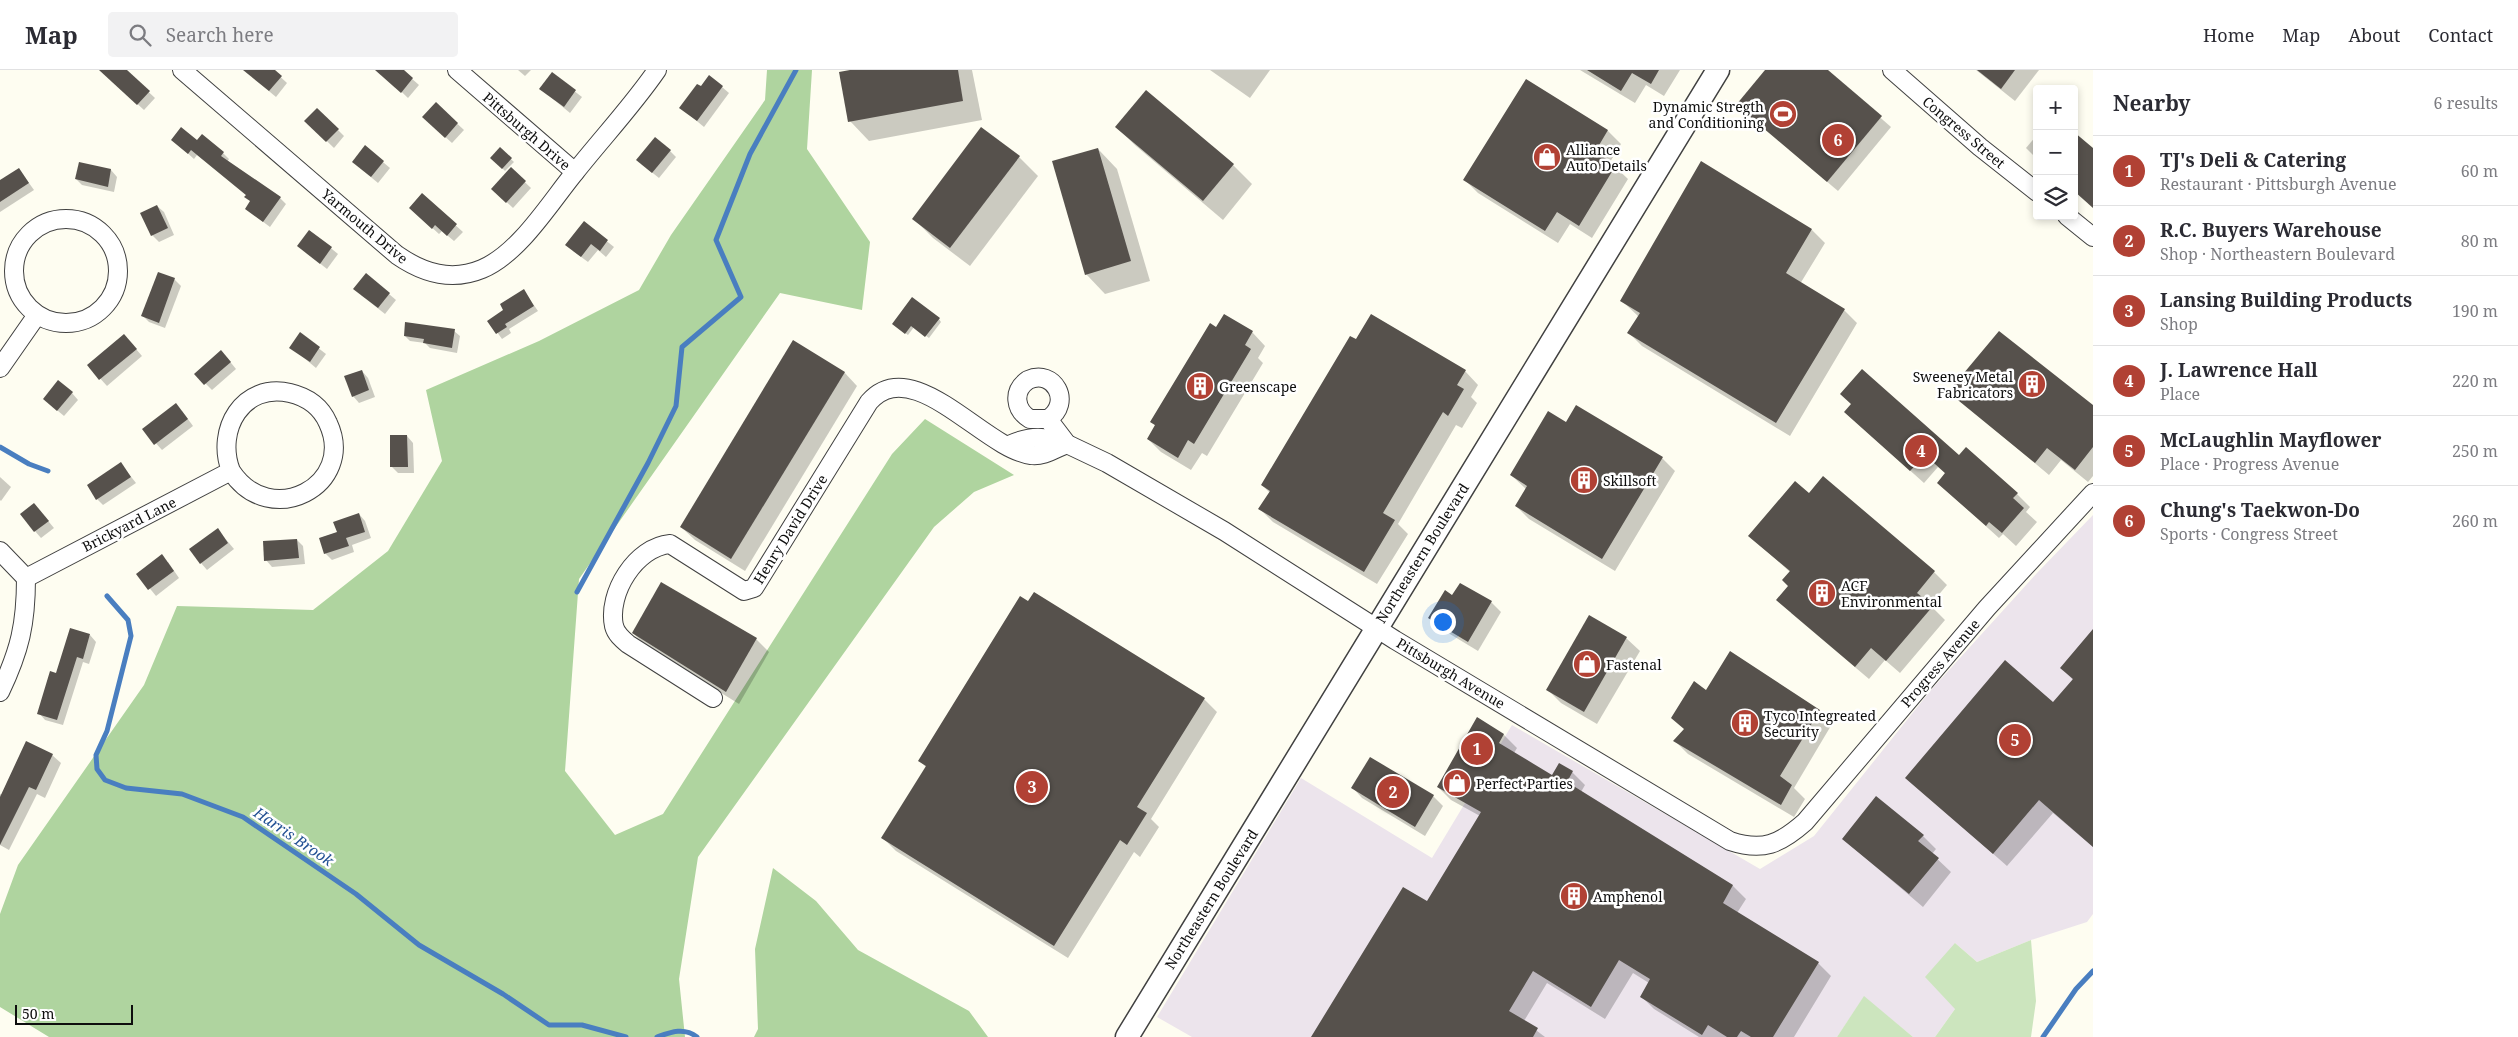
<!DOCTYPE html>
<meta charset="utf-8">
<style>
body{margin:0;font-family:"Noto Serif",serif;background:#f2f2f3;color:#2b2b33}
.controls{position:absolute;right:15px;top:15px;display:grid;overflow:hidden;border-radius:5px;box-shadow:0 2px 8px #0003}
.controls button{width:45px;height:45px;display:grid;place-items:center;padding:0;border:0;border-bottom:1px solid #e1e1e2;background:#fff;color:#2b2b33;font:25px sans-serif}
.scale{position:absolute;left:15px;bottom:12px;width:118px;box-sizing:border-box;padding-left:5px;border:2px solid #0e0e0e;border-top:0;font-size:14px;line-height:18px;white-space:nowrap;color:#0e0e0e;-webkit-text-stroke:4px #fff;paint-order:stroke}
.you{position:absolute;left:1442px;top:551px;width:18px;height:18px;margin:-12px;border:4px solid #fff;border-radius:50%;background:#1a73e8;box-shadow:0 0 0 8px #1a73e833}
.badge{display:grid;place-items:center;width:32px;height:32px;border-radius:50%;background:#b14134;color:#fff;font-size:16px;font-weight:700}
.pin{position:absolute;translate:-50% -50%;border:2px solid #fff;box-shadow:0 1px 5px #0006}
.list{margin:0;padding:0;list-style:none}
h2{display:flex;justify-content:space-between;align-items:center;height:65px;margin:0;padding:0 20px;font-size:21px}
h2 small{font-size:16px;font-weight:400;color:#7c7c81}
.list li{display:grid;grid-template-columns:32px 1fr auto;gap:15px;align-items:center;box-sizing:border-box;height:70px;padding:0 20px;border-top:1px solid #e1e1e2}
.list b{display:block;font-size:19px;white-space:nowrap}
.list p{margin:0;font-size:16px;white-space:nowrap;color:#7c7c81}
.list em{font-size:16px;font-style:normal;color:#7c7c81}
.icon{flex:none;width:28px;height:28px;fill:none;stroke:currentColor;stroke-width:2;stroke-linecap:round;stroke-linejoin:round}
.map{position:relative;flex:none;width:2093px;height:967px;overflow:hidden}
header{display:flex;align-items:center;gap:30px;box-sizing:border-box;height:70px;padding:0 25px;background:#fff;border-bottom:1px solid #e1e1e2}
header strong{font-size:24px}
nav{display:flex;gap:28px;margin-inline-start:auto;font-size:18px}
.search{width:350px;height:45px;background:#f2f2f3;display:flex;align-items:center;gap:12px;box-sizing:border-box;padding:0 18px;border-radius:5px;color:#7c7c81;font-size:19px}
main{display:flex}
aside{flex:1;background:#fff}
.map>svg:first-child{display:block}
.industrial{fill:#ece4ec}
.green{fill:#cce5be}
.forest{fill:#afd49f}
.shadow{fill:#0003}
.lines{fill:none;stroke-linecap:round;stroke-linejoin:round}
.stream{stroke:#497ec0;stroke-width:5}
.building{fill:#56514c}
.minor-casing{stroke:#414141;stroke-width:20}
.tertiary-casing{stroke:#414141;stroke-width:25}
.minor{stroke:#fff;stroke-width:18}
.tertiary{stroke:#fff;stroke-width:22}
.labels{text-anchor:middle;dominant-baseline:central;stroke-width:5;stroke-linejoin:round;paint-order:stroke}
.poi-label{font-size:14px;fill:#0e0e0e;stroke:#fff;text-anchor:start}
.street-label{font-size:14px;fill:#0e0e0e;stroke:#fff}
.water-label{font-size:15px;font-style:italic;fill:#245294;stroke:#fff}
</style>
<header>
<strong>Map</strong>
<div class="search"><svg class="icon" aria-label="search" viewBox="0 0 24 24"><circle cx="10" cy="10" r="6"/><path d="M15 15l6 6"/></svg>Search here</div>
<nav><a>Home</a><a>Map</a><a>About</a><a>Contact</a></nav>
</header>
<main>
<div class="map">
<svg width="2093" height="967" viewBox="0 0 2093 967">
<rect width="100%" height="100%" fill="#fefdf1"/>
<polygon class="industrial" points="2093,445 2093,844 2087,852 2031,870 1977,892 1955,873 1955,939 1935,967 1913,967 1864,927 1837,967 1192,967 1157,947 1301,708 1432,788 1512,655 1760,799 1814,766 1931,620 2037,503"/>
<g class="green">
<polygon points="2031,870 2036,931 2031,967 1935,967 1955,939 1925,907 1955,873 1977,892"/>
<polygon points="1864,926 1913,967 1837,967"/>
</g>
<g class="forest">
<polygon points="767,0 812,0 807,79 870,172 862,240 780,223 579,509 565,701 615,765 663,744 892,384 925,349 1014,405 974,422 934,457 698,787 679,909 685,967 49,967 0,937 0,844 18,795 144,615 177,536 313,540 388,481 442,391 426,320 539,271 639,220 671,165 765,30"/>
<polygon points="773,798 816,831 858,880 969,941 988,967 754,967 758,959 755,879"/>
</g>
<g class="shadow">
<polygon points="106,0 125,0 155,28 144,40 110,9"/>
<polygon points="249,0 273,0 287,13 276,27 253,8"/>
<polygon points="379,0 402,0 419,15 408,28"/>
<polygon points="518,0 531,0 525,6"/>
<polygon points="857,0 972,0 982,50 869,71 850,51"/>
<polygon points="1210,0 1270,0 1250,28"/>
<polygon points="1580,0 1680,0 1664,26 1646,15 1635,33"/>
<polygon points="1766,0 1826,0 1891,57 1838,121 1747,44"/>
<polygon points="1976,0 2039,0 2015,31"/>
<polygon points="552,4 582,27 570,43 541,19"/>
<polygon points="1526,11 1608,61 1621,74 1610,92 1628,109 1592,168 1570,154 1558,173 1478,123 1465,110"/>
<polygon points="722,17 729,23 704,57 681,38 701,18"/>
<polygon points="436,34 464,60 452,73 430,53"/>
<polygon points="317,39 344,66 334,78 306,51"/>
<polygon points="1116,57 1233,95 1252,114 1223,150 1136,76"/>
<polygon points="2037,65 2037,89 2026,78"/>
<polygon points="173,70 197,72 223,83 229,89 227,92 280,128 286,134 270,157 246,139 251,132 247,126 197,85 194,89"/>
<polygon points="365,77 390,98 378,113 360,98"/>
<polygon points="500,79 514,92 505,101 492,88"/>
<polygon points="1098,79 1117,99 1150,211 1105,224 1086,204"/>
<polygon points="670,81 676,87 659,108 644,96"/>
<polygon points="1019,87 1038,106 970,196 933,168 914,149"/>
<polygon points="80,93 111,100 117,107 114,122 82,115 76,109"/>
<polygon points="19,99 34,120 0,142 0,111"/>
<polygon points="511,99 531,118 513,138 499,125"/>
<polygon points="422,125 463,162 454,171 442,161 439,164 417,144"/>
<polygon points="157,136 164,142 174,165 159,172 152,165 142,143"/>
<polygon points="584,153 614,177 606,187 598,180 588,192 573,181"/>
<polygon points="1812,160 1825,173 1800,214 1844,240 1857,253 1790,366 1642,276 1629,263 1639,247 1622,231"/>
<polygon points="310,161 338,184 327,199 298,176"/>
<polygon points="158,203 174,209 181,216 165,258 149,252 143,246"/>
<polygon points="524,221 538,241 509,259 511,263 502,269 489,251 505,240"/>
<polygon points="389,224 396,230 385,244 361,225"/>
<polygon points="1372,245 1465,301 1478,315 1471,327 1477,333 1462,358 1456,355 1398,454 1408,464 1377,514 1273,452 1260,439 1270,423 1262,415"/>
<polygon points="939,249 941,252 929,268 914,257 908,265 896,256"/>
<polygon points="1216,258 1252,262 1265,276 1258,288 1263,293 1207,386 1202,383 1191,400 1161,382 1148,369 1156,356 1151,352"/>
<polygon points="454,261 460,266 457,283 430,278 425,273 410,271 405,266"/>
<polygon points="300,264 326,284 316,298 291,277"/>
<polygon points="130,272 142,286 107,316 88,295"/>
<polygon points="227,288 236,299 212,320 196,304"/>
<polygon points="362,301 368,308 375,327 359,333 353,326"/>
<polygon points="844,302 857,316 745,501 695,470 681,457"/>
<polygon points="1950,322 2093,337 2093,406 2088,412 2061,390 2049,405"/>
<polygon points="72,323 78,330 64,346 51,335"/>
<polygon points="182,341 193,356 162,380 144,360"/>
<polygon points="1845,342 1959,386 2017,424 2030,437 2026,442 2037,452 2016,476 2003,464 1999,468 1938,413 1946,404 1938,397 1924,413"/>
<polygon points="1566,353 1662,388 1675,401 1615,501 1529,449 1516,436 1526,419 1511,405"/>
<polygon points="407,366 413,373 414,403 398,403 392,397"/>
<polygon points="121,394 136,413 103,435 97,429"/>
<polygon points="0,407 11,417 1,431 0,430"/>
<polygon points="1809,425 1934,502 1947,515 1930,535 1945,550 1900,603 1885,590 1869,609 1791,543 1790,502 1750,466"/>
<polygon points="34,434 54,458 41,468 21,445"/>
<polygon points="359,444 365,451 371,468 352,475 354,482 332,490 325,483 338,463"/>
<polygon points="218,460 234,479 207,500 201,493"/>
<polygon points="297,470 303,476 305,494 272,497 266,490"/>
<polygon points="168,492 179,508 156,526 138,504"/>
<polygon points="1453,526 1491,532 1501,542 1478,581 1440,558 1430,548"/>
<polygon points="2093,561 2093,777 2053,743 2007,796 1907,708 2053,634 2073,610 2062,598"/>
<polygon points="633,563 756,569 769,582 739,634 646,576"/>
<polygon points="90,565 96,572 89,594 83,592 63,655 45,650 39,643 57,605"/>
<polygon points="1626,568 1640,581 1597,654 1561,633 1548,620"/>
<polygon points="1707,622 1819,641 1832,654 1794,718 1805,729 1794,747 1688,684 1675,671 1685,659"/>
<polygon points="1204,629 1217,642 1151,749 1159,757 1140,787 1134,782 1068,888 896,781 883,768 926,697 920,691"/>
<polygon points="1478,648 1504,665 1517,678 1514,683 1553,707 1560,695 1572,702 1585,715 1581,722 1733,816 1746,829 1737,843 1818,893 1831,906 1794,967 1699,967 1654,939 1641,926 1649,913 1633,903 1605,949 1547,913 1524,951 1545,967 1313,967 1427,833 1480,746 1451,730 1438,717"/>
<polygon points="52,685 61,693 45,728 37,724 9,780 0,775 0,724 2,725"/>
<polygon points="1371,688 1433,726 1443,736 1425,766 1362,728 1353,718"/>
<polygon points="1923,766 1936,779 1932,784 1951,802 1923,837 1843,769"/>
</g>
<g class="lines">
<g class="stream">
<polyline points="0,377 29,394 48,401"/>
<polyline points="577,522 648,393 676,336 682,277 741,227 716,170 750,84 796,0"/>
<polyline points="107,526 128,550 131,566 107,661 96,685 97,699 105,710 126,718 182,724 243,747 356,824 419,875 503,924 549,955 582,955 626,967"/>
<path d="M657,967C671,962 684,957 697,967"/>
<polyline points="2043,967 2076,919 2093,901"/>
</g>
</g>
<g class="building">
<polygon points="99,0 127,0 150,21 137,35"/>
<polygon points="243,0 275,0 282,6 269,21"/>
<polygon points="375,0 404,0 413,8 401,23"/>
<polygon points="850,0 958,0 963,31 848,52 839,2"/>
<polygon points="1587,0 1659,0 1651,14 1632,3 1621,21"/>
<polygon points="1765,0 1828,0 1882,46 1827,112 1736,35"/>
<polygon points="1977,0 2015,0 2001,19"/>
<polygon points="552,2 576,20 564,37 539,19"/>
<polygon points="709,5 723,16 697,51 679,38 697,14 701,16"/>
<polygon points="1526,9 1608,60 1595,82 1616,95 1579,156 1557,142 1545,161 1463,110"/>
<polygon points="1146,20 1234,94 1203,131 1115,57"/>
<polygon points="436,32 458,53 445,68 422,47"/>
<polygon points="317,38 339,59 326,72 304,51"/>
<polygon points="181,57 197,70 202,64 224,82 221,86 281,127 263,152 245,139 250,131 244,127 246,125 191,80 188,84 171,70"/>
<polygon points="981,57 1020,86 950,178 912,149"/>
<polygon points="2074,62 2093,78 2093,138 2074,121"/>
<polygon points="655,67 671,80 652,103 636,90"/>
<polygon points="365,75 384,91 371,107 352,92"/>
<polygon points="500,77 512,88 502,99 490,88"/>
<polygon points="1098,78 1131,191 1085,205 1052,91"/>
<polygon points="1701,91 1812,159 1786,203 1845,239 1776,353 1627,263 1640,243 1620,231"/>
<polygon points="79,92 111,99 108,117 75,109"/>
<polygon points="511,97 526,111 506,133 491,119"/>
<polygon points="19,98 29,113 0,132 0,110"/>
<polygon points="422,123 457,154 447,166 435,155 432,159 409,138"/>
<polygon points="157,135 168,158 151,166 140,143"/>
<polygon points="584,151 608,170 600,181 591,174 581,187 565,175"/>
<polygon points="309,160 332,177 320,194 297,176"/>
<polygon points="158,202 175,208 159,253 141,246"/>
<polygon points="366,203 390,223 378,238 353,219"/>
<polygon points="524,219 534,236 505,254 507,257 496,264 487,251 503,240 500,234"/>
<polygon points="912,227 940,248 925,267 911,256 905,264 892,254"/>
<polygon points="1224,244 1253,261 1245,275 1251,279 1194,374 1188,370 1178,388 1147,369 1155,355 1150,352 1210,253 1216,257"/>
<polygon points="1371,244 1466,300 1457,315 1464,319 1448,346 1443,342 1383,443 1395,450 1364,502 1258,439 1270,421 1261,415 1350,266 1356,269"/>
<polygon points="405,252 455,259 452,278 423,273 424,269 404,266"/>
<polygon points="1999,261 2093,335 2093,377 2075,400 2047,378 2035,393 1948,322"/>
<polygon points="300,262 320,277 310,292 289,278"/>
<polygon points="124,264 137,279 99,310 87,295"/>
<polygon points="793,270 845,302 731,489 680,457"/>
<polygon points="221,280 231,292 204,315 194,304"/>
<polygon points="1862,299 1959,385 1966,377 2018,423 2013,428 2024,438 2002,463 1989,452 1986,456 1937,413 1945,403 1925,385 1910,401 1844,342 1851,334 1840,324"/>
<polygon points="362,300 369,320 352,327 344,306"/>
<polygon points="58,310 73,322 57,341 43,329"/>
<polygon points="176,333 188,349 154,375 142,359"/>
<polygon points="1576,335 1663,387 1602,489 1515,436 1527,416 1510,405 1548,341 1566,352"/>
<polygon points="390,365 407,365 408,397 390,397"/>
<polygon points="121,392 131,407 96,430 87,415"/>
<polygon points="1823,406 1935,501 1917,523 1933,536 1886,591 1871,578 1855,597 1776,530 1788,516 1782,510 1790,501 1748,466 1795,411 1809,423"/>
<polygon points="34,433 49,451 34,462 20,444"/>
<polygon points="359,443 365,462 346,468 349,476 324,484 319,468 337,462 333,452"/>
<polygon points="218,458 228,473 200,494 189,479"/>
<polygon points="297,469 299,488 264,491 263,471"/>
<polygon points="162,484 174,501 148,520 136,504"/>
<polygon points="661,512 757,568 726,622 632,563"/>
<polygon points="1460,513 1492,531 1468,572 1428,548 1445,520 1452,525"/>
<polygon points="1034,522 1205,628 1137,737 1147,743 1127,775 1120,770 1054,876 881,768 926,696 918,691 1020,526 1028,531"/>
<polygon points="1589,545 1627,567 1584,642 1546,620"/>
<polygon points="70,558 90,564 83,589 77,587 57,650 37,644 50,601 56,603"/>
<polygon points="2093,559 2093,777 2039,730 1993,784 1905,708 2005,590 2053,632 2073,609 2060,598"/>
<polygon points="1730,581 1820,640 1780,706 1792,715 1781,735 1673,671 1684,659 1671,648 1694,611 1706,620"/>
<polygon points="1477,647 1504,664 1499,673 1552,705 1559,693 1573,701 1567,712 1733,815 1723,833 1819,892 1773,967 1751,967 1741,961 1737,967 1727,967 1708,955 1702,965 1640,927 1650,909 1619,890 1591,937 1533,901 1509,941 1538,958 1533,967 1311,967 1403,817 1427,831 1481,742 1437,717"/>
<polygon points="26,671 53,684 36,720 29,717 0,775 0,727"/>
<polygon points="1370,687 1434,725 1415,757 1351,718"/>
<polygon points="1876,726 1924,765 1918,771 1939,788 1909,824 1842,769"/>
</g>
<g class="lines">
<defs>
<g id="minor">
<path d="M182,0L397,185C423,203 451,212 482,199C520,183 551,131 576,101C603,67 633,35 657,0"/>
<polyline points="457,0 575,102"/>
<polyline points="1892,0 1980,77 2037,122"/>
<polyline points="2067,146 2093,167"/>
<circle cx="66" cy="201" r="52"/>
<polyline points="0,298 37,245"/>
<path d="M1048,349H1030C1015,340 1012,321 1028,310C1054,298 1073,333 1048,349L1067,374L1107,393L1224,461L1395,570L1730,771C1763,782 1780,774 1805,752L1987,538L2093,423"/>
<path d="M1009,375C1031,365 1045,366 1067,374"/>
<polyline points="0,481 26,508"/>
<path d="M26,508L231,401C270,461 357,415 328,353C321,337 307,327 290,323C243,312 215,360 231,401"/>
<path d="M0,622C20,580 26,554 26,508"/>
<path d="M713,628L628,574C622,569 616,564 614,556C607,523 636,477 670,474L744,521L754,518L869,332C913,282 984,379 1031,385C1043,387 1056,378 1067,374"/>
</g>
<polyline id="tertiary" points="1127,967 1718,0"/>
</defs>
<use href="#minor" class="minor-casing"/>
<use href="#tertiary" class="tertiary-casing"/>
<use href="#minor" class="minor"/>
<use href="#tertiary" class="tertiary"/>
</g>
<defs>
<symbol id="stadium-disc" viewBox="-11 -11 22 22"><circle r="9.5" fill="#b14134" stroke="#fff"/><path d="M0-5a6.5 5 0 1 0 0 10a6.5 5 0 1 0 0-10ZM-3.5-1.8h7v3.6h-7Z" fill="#fff"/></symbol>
<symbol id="shop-disc" viewBox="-11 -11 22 22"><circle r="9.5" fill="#b14134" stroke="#fff"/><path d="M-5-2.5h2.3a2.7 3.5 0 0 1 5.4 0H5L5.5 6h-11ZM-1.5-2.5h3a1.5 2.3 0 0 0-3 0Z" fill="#fff"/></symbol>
<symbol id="building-disc" viewBox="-11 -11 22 22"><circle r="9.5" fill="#b14134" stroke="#fff"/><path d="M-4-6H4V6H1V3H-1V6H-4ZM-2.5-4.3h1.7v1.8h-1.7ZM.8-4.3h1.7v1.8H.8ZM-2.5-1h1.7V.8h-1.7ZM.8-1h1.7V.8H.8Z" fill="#fff"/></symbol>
</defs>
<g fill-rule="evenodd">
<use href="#stadium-disc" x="1767" y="28" width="32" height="32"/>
<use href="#shop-disc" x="1531" y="71" width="32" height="32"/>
<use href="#building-disc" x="2016" y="298" width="32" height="32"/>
<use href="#building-disc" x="1184" y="300" width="32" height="32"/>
<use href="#building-disc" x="1568" y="394" width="32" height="32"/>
<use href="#building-disc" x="1806" y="507" width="32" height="32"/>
<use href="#shop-disc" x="1571" y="578" width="32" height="32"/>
<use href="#building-disc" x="1729" y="637" width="32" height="32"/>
<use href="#shop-disc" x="1441" y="697" width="32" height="32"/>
<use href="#building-disc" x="1558" y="810" width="32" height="32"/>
</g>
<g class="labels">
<g class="poi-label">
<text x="1764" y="36" text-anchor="end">Dynamic Stregth<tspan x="1764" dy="16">and Conditioning</tspan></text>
<text x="1566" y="79">Alliance<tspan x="1566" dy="16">Auto Details</tspan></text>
<text x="2013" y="306" text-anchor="end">Sweeney Metal<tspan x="2013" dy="16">Fabricators</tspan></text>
<text x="1219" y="316">Greenscape</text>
<text x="1603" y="410">Skillsoft</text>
<text x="1841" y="515">ACF<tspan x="1841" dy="16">Environmental</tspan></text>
<text x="1606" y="594">Fastenal</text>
<text x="1764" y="645">Tyco Integreated<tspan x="1764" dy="16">Security</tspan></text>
<text x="1476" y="713">Perfect Parties</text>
<text x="1593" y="826">Amphenol</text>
</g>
<g class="street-label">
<text transform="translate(527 61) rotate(41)">Pittsburgh Drive</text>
<text transform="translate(1964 62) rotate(40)">Congress Street</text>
<text transform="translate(365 156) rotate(40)">Yarmouth Drive</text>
<text transform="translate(129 454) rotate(-27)">Brickyard Lane</text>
<text transform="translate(790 459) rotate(-58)">Henry David Drive</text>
<text transform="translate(1422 483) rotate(-58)">Northeastern Boulevard</text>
<text transform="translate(1940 593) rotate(-49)">Progress Avenue</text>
<text transform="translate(1451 603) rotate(31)">Pittsburgh Avenue</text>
<text transform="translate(1211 829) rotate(-58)">Northeastern Boulevard</text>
</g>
<g class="water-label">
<text transform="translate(294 766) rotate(34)">Harris Brook</text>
</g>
</g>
</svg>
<div class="controls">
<button>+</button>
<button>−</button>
<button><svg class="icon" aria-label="layers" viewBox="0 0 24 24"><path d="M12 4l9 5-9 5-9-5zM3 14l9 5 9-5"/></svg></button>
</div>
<div class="scale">50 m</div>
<div class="you"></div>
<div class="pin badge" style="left:1477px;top:679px">1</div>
<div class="pin badge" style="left:1393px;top:722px">2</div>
<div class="pin badge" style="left:1032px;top:717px">3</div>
<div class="pin badge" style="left:1921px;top:381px">4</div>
<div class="pin badge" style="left:2015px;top:670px">5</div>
<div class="pin badge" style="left:1838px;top:70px">6</div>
</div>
<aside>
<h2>Nearby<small>6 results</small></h2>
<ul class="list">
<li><span class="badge">1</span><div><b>TJ's Deli &amp; Catering</b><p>Restaurant · Pittsburgh Avenue</p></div><em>60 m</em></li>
<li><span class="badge">2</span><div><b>R.C. Buyers Warehouse</b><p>Shop · Northeastern Boulevard</p></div><em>80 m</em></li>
<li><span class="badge">3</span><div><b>Lansing Building Products</b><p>Shop</p></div><em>190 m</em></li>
<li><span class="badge">4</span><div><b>J. Lawrence Hall</b><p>Place</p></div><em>220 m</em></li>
<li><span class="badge">5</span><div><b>McLaughlin Mayflower</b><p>Place · Progress Avenue</p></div><em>250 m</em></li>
<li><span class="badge">6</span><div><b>Chung's Taekwon-Do</b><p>Sports · Congress Street</p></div><em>260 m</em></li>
</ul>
</aside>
</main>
